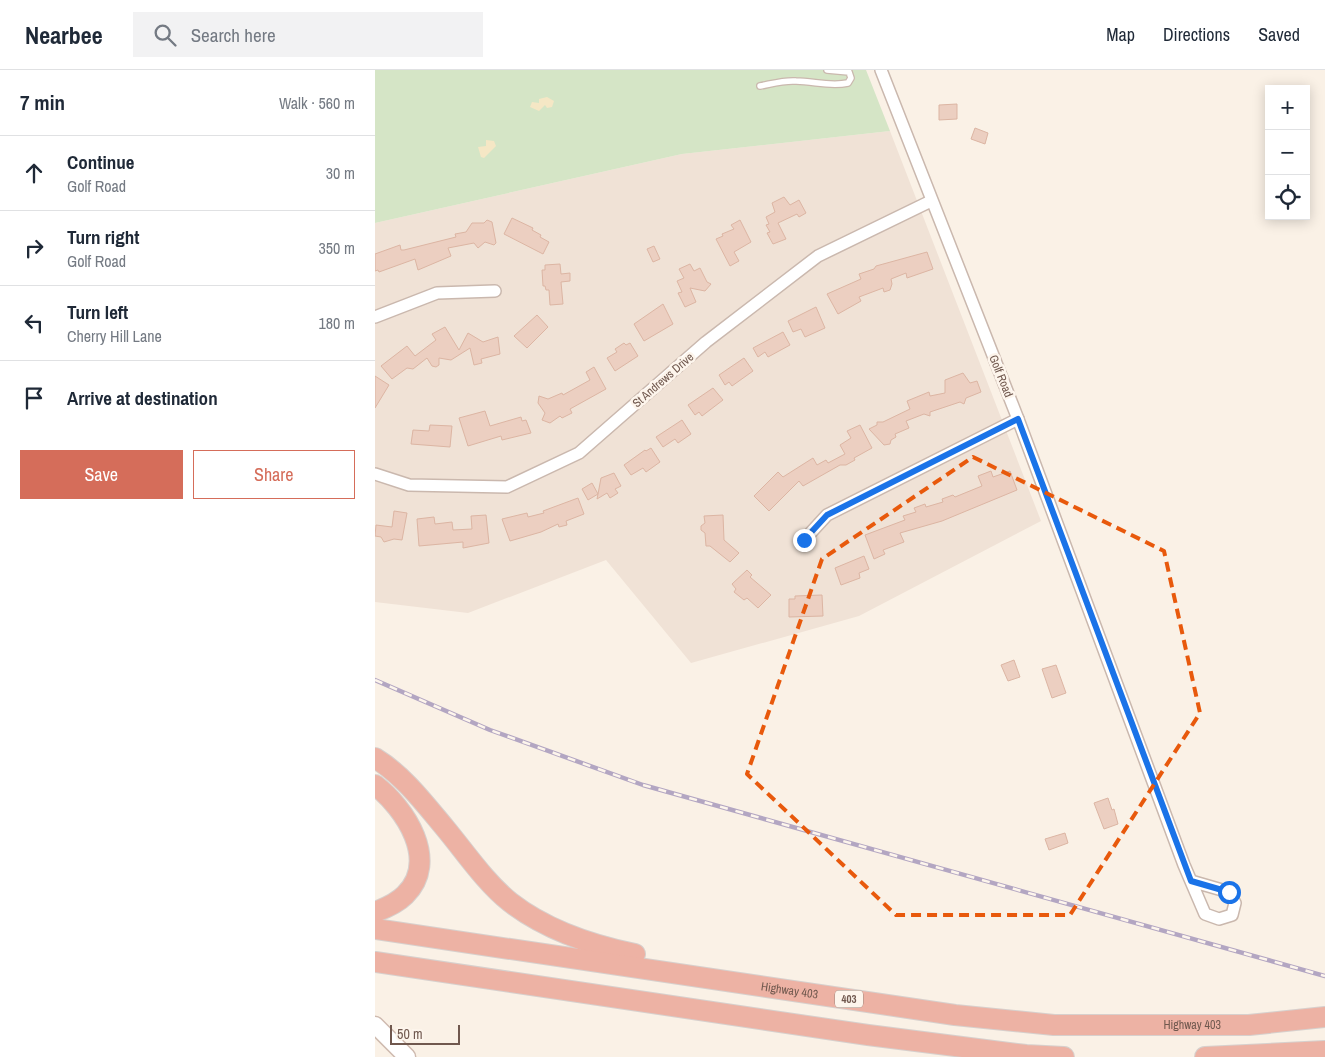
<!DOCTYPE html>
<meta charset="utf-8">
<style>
body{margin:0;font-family:"Archivo Narrow",sans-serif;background:#f2f2f3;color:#1f2937}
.controls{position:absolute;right:15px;top:15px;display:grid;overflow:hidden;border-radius:0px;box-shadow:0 2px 12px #0003}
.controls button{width:45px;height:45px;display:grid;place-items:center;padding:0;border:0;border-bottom:1px solid #e0e1e3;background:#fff;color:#1f2937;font:25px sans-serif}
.scale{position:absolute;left:15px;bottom:12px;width:70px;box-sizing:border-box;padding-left:5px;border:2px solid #70584e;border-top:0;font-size:14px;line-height:18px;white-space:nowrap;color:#70584e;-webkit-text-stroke:4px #fdf5ec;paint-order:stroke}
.stop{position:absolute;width:15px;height:15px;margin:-11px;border:4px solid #1a73e8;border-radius:50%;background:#fff}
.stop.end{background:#1a73e8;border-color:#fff;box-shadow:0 1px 5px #0008}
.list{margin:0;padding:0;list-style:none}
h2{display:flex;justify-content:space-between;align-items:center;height:65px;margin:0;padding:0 20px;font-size:21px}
h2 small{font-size:16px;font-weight:400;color:#747a83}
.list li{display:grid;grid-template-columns:32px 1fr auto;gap:15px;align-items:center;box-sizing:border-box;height:75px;padding:0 20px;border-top:1px solid #e0e1e3}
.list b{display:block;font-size:19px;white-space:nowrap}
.list p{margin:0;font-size:16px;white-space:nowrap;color:#747a83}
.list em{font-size:16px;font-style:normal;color:#747a83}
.actions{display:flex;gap:10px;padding:15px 20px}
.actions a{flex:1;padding:11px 0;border:1px solid #d56d5a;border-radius:0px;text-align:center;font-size:18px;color:#d56d5a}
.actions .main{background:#d56d5a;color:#fff}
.icon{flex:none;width:28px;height:28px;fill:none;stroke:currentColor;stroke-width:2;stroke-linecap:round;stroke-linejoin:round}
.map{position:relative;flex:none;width:950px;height:987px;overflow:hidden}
header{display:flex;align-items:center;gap:30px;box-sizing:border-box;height:70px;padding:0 25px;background:#fff;border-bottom:1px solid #e0e1e3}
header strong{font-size:24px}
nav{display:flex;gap:28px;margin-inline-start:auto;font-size:18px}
.search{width:350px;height:45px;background:#f2f2f3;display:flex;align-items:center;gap:12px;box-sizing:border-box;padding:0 18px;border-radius:0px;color:#747a83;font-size:19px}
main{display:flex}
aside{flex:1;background:#fff}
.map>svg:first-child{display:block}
.residential{fill:#f0e2d6}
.green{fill:#d5e5c6}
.sand{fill:#f5e7c5}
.building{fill:#eccfc1;stroke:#dcb5a3}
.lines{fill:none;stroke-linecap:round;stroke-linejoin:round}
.lane-casing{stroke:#cab8ae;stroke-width:8}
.street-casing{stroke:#cab8ae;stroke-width:14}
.secondary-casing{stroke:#cebaaf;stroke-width:19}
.highway-casing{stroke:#d7d0cd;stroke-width:22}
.lane{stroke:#fff;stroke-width:5.5}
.street{stroke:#fff;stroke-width:11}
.secondary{stroke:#fff;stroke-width:16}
.highway{stroke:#edb2a4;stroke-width:20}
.rail-casing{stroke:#b3a6c2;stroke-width:4.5}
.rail{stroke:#fdf5ec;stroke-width:2.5;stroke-dasharray:8;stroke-linecap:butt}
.route{stroke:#1a73e8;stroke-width:6}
.marked{fill:none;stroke:#e8590c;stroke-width:4;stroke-dasharray:10 6;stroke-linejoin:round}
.labels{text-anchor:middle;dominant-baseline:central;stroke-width:5;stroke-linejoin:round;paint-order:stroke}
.shield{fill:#fdf5ec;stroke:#9a877d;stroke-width:1}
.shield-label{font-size:11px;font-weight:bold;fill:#70584e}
.street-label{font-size:12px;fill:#70584e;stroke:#fdf5ec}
</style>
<header>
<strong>Nearbee</strong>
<div class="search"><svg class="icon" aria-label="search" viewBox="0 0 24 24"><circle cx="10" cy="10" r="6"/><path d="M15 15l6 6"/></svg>Search here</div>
<nav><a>Map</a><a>Directions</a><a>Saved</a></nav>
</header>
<main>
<aside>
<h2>7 min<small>Walk · 560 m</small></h2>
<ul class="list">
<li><svg class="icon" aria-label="ahead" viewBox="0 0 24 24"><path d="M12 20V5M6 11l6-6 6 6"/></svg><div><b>Continue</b><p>Golf Road</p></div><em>30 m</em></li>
<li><svg class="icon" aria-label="right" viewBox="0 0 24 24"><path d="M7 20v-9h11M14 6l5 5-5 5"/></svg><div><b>Turn right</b><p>Golf Road</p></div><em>350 m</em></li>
<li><svg class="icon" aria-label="left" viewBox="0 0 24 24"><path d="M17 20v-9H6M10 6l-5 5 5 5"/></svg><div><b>Turn left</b><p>Cherry Hill Lane</p></div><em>180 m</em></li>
<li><svg class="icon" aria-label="arrive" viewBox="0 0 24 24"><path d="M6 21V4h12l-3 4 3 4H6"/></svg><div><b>Arrive at destination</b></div></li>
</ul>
<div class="actions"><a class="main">Save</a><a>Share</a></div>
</aside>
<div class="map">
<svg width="950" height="987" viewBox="0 0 950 987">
<rect width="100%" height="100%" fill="#faf1e6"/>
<polygon class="residential" points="515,61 666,451 484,546 316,593 231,490 93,543 0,532 0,153 307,84"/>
<polygon class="green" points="0,0 491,0 515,61 307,84 0,153"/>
<g class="sand">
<polygon points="172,27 179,31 177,37 172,38 170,35 164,41 155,37 157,32 164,33 164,29"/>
<polygon points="111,70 119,71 121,76 109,88 106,87 103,77 111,76"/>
</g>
<g class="building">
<polygon points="582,34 582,49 564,50 564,35"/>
<polygon points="600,58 613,63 610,74 596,69"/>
<polygon points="409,127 415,135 424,130 431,143 424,147 422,144 403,153 411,169 398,174 392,163 395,162 391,155 394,154 391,147 400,142 397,133"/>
<polygon points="137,148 158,158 157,160 166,165 165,167 174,172 168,184 129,164"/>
<polygon points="112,150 117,152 121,173 119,175 110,172 103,178 99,173 73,178 76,186 43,200 40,189 4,202 3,200 0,201 0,184 25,175 26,180 29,180 81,167 80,164 91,162 97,153 109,153"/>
<polygon points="365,150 376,172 359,182 364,191 355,196 341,169 348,166 347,164 359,159 356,155"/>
<polygon points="279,176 285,189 278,192 272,179"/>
<polygon points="552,182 558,199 532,208 531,203 516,209 517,214 515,220 509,222 508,218 484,227 486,231 463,244 452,224 486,209 484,204 499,199 501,196"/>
<polygon points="185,194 186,204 195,203 195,211 186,212 188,234 175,235 174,220 171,220 170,216 168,216 167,200 170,200 170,195"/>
<polygon points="315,194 319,201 325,198 332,212 336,214 330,221 315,218 321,232 310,237 303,223 307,222 302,211 309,208 304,199"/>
<polygon points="288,234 298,254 269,271 259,254"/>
<polygon points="441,237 450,258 430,267 426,259 418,262 413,251"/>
<polygon points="162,245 173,257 152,278 139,266"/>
<polygon points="70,257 84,280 93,263 108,272 123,267 125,284 106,289 107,293 99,295 95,278 76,290 64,288 64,295 61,297 57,296 52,288 38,299 32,298 17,309 6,296 32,276 40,286 61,270 57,264"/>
<polygon points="408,262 415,275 393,287 390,282 383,287 378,278"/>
<polygon points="249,273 251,275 255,273 263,286 240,301 232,288 242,282 240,279"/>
<polygon points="369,288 378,301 357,316 354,312 350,315 344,305"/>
<polygon points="219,297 231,319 195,339 197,343 187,348 185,346 175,353 167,350 170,343 163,333 164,326 173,329 187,323 188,325 215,310 211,302"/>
<polygon points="588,303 595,313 602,311 606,322 591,328 589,334 585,332 555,342 555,346 549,344 531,351 534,358 520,364 521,367 516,370 515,374 509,375 494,359 502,355 502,352 508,352 535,339 532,331 554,322 555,326 570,323 570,310"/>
<polygon points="0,306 14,315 0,338"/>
<polygon points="338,318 348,330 327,346 324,342 320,345 313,335"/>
<polygon points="110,341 115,356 146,347 147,351 151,350 156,363 127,370 126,366 93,376 84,348"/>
<polygon points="307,350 316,364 303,373 300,369 288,377 281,367"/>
<polygon points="55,355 77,356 75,377 36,374 38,360 54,361"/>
<polygon points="485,355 497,378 479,388 480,390 471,395 465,395 428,416 424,411 394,441 379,426 403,402 408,407 438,388 442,395 451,390 453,393 470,384 465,375 476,368 472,361"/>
<polygon points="276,378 285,392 271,402 268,398 256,405 249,395 270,380 271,381"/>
<polygon points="616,401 618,407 635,401 642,420 567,451 525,463 529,472 508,480 510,484 499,489 490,465 530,450 528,446 541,442 539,438 550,434 551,437 568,432 567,429 578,425 580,427 607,416 603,406"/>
<polygon points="239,403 246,416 240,419 243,423 235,428 232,423 222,429 223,424 213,430 207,419 217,413 223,424 226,408"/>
<polygon points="203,428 209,444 191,451 192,455 184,457 183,454 166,462 135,471 127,449 152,443 153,447 169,443 168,441"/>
<polygon points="19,441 32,443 27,470 19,469 9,472 6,467 0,466 1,455 17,457"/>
<polygon points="111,445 114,473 88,478 88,472 44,476 42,449 59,447 60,454 77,452 78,460 97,459 96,446"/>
<polygon points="348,445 349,470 364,483 355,492 335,476 331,476 330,463 326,460 326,456 330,453 329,446"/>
<polygon points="489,486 494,499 484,503 485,508 466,515 460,498"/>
<polygon points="372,500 377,505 375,507 396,525 383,538 372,528 369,530 359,522 361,519 357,514"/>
<polygon points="447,525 448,546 414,547 414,529 420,529 420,526"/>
<polygon points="639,590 645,607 633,611 626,595"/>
<polygon points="681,595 691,623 677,628 667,599"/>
<polygon points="733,728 737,740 739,739 743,754 729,759 719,733"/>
<polygon points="690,763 693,773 674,780 670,769"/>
</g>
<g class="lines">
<defs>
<path id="lane" d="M385,16C396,14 409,10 421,11C439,11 454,17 473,13L476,8L474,2L452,0"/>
<g id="street">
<polyline points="506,0 643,349 809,795 830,844 844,849 857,845 860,833 854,822 816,811"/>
<polyline points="0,247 62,223 120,221"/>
<polyline points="0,404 34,415 132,417 204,383 331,272 443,186 556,131"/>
<polyline points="429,470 452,445 643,349"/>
</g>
<polyline id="secondary" points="0,955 32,987"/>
<g id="highway">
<path d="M0,688C28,705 49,733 70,758C90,782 110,812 135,832C171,860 216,875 260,884"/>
<path d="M0,715C30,738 65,791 30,825C22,833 11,838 0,842"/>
<path id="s1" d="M0,859L580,945L679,955H874L950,947"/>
<polyline points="0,892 493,965 651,985 689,987"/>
<polyline points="830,987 950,981"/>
</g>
</defs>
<use href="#lane" class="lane-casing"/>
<use href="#street" class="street-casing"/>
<use href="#secondary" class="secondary-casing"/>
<use href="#highway" class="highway-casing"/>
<use href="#lane" class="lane"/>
<use href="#street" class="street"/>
<use href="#secondary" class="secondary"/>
<use href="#highway" class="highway"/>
<defs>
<polyline id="rail" points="0,610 115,660 268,715 950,906"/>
</defs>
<use href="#rail" class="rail-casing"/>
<use href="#rail" class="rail"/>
</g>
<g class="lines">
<polyline class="route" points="429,470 452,445 643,349 816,811 854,822"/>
</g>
<path class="marked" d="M598,387L789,481L825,643L695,845H521L372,704L447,489Z"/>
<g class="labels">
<rect class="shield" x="460" y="920.5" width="28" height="17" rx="4"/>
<g class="shield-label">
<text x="474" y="929">403</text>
</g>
<g class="street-label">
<text transform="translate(626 306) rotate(68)">Golf Road</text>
<text transform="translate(288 310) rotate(-41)">St Andrews Drive</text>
<text stroke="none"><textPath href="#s1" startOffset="419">Highway 403</textPath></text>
<text stroke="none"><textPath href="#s1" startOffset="824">Highway 403</textPath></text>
</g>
</g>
</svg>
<div class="controls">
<button>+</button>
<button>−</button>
<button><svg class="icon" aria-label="locate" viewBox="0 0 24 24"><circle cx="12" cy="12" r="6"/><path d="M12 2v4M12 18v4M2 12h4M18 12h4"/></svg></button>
</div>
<div class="scale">50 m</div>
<div class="stop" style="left:854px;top:822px"></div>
<div class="stop end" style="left:429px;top:470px"></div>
</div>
</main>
